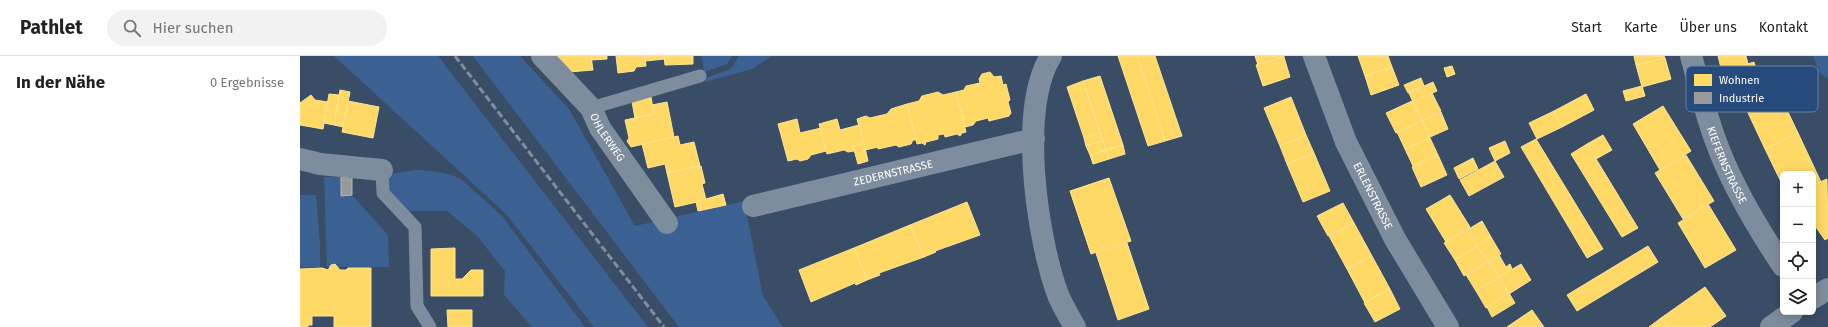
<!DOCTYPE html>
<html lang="de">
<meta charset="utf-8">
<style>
body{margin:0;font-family:"Fira Sans",sans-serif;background:#f2f2f2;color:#222}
.controls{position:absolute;right:12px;bottom:12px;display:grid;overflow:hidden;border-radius:6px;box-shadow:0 2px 10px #0003}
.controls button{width:36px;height:36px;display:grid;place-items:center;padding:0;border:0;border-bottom:1px solid #e0e0e0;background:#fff;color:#222;font:20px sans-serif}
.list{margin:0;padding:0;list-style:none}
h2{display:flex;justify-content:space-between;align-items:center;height:52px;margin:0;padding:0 16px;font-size:17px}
h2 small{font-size:13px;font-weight:400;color:#767676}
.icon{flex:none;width:22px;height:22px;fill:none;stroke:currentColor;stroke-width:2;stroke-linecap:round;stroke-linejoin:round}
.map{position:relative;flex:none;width:1528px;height:271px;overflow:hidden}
header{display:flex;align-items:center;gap:24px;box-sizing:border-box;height:56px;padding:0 20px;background:#fff;border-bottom:1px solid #e0e0e0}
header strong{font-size:19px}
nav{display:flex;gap:22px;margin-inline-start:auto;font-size:14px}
.search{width:280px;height:36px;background:#f2f2f2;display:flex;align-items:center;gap:10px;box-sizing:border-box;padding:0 14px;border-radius:22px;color:#767676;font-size:15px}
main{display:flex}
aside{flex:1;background:#fff}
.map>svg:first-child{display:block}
.green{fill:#3a6192}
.homes{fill:#ffd966;stroke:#ffe494}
.industry{fill:#999;stroke:#b8b8b8}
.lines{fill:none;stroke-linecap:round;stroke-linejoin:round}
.service{stroke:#7e8d9e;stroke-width:13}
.minor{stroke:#7e8d9e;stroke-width:22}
.rail{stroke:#808d9e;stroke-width:3;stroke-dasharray:7 3;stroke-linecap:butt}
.labels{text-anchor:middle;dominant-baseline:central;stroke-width:4;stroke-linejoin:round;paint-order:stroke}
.street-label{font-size:11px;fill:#fff;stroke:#264a7b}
.key{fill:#264a7b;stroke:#6780a3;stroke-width:1}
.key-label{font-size:11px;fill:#fff}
</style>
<header>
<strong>Pathlet</strong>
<div class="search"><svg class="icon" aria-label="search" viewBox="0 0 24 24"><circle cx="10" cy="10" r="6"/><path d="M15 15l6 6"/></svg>Hier suchen</div>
<nav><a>Start</a><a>Karte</a><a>Über uns</a><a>Kontakt</a></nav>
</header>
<main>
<aside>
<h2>In der Nähe<small>0 Ergebnisse</small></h2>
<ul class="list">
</ul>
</aside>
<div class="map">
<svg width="1528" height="271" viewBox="0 0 1528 271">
<rect width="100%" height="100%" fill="#3a4d67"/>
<g class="green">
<polygon points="34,0 138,0 348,271 294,271 206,158"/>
<polygon points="173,0 220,0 269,53 335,170 444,145 463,240 483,271 379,271"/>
<polygon points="402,0 432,0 427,8 404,16"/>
<polygon points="439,0 472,0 452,13 405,26 405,22 431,13"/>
<polygon points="1513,0 1528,0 1528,23 1519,16"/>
<path d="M115,114C131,114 146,116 161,123L202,160L285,271H232L204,239L205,215L177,180L147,155H106L87,134L89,118Z"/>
<polygon points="24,121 41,121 41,139 52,139 88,179 89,211 38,211 37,208 33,207 29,211 27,211"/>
<polygon points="0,139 16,139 20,187 20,211 0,211"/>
</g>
<g class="homes">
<polygon points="257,0 291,0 293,14 269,16"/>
<polygon points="291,0 307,0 307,3 292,4"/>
<polygon points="316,0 345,0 346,10 336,11 334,15 318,17"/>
<polygon points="345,0 355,0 355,4 345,5"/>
<polygon points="355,0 364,0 365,3 355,4"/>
<polygon points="364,0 393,0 393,8 365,9"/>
<polygon points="818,0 837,0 865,85 848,90"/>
<polygon points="837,0 855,0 882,80 865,85"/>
<polygon points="955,0 984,0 984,1 958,9"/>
<polygon points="1058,0 1088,0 1092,11 1065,20"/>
<polygon points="1334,0 1364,0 1365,2 1336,9"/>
<polygon points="1418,0 1446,0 1448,8 1422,16"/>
<polygon points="984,1 990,21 963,30 956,9"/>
<polygon points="1365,2 1371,23 1342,31 1336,9"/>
<polygon points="1454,6 1457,17 1428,26 1425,15"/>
<polygon points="1152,10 1155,18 1147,21 1144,12"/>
<polygon points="1092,11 1099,29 1071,39 1065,20"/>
<polygon points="690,16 694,21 701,20 703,29 706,28 710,44 708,46 711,57 709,60 689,65 688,62 676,65 673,69 665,71 656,36 664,34 666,30 680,27 679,23 682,18"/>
<polygon points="800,20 823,89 806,94 783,25"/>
<polygon points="1121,22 1124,30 1108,37 1104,29"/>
<polygon points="783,25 800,77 784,82 767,31"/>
<polygon points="1133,26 1137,35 1113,46 1109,37"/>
<polygon points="1475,29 1498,77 1465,93 1442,44"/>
<polygon points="1342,30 1345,40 1326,45 1323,35"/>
<polygon points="40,34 50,36 43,71 34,69"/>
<polygon points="638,36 643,39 656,36 666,76 662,77 660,80 657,78 645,81 644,78 638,79 638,83 626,86 625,89 622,87 617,88 607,48 619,45 622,40"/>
<polygon points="1132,37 1141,55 1122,65 1113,46"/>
<polygon points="29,38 39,39 34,69 24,67"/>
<polygon points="1286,38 1294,54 1262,71 1254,55"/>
<polygon points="11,39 15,44 28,46 23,73 0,69 0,47"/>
<polygon points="351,41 354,58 335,62 332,46"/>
<polygon points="991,41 1006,79 980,90 964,52"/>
<polygon points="48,45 79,51 73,82 42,76"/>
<polygon points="1112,45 1122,65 1096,77 1086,57"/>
<polygon points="367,46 374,81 331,91 327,85 329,82 325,64 354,58 352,49"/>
<polygon points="607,48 616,84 613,84 611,88 599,91 596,89 578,93 578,91 565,94 557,63 566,60 570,62 587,58 591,53"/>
<polygon points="1363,50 1391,95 1360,114 1333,68"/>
<polygon points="1254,55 1262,71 1237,83 1229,67"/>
<polygon points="1141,56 1148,73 1130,81 1122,65"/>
<polygon points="497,63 500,77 521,72 526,95 511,99 508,103 500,105 497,103 488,105 478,68"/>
<polygon points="537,63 540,74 559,69 564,87 553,90 554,95 548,96 544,94 527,98 519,68"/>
<polygon points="1122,65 1130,82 1105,93 1097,76"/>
<polygon points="800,77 803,85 786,90 784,82"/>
<polygon points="1498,77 1521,126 1513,129 1513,118 1483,118 1483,130 1465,93"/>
<polygon points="1006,79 1014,97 987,108 980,90"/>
<polygon points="1303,79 1312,94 1296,103 1287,88"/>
<polygon points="378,80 380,89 394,86 400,110 367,117 365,108 348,112 342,88"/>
<polygon points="1130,82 1138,99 1113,110 1105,93"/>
<polygon points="1236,83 1303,193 1287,202 1221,91"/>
<polygon points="803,85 806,94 790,99 786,90"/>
<polygon points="1205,85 1210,97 1195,105 1189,92"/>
<polygon points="564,87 568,105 558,108 553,90"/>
<polygon points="1287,88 1338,172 1322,181 1271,98"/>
<polygon points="823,89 825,98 809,103 806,94"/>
<polygon points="806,94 809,103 793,108 790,99"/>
<polygon points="1014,97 1030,135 1003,146 987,108"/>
<polygon points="1138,99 1147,119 1121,131 1112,111"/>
<polygon points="1386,99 1414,145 1383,163 1355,117"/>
<polygon points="1173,102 1178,113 1159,123 1154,112"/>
<polygon points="1195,105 1204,121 1169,140 1160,124"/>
<polygon points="401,110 405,127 402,128 406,144 375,151 367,117"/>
<polygon points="809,122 831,185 791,198 770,135"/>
<polygon points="1527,123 1528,182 1525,184 1513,167 1513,129"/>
<polygon points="423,138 426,149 398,155 396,146"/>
<polygon points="1150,139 1170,171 1146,186 1126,153"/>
<polygon points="667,146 680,179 635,195 636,196 624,201 610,169"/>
<polygon points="1043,147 1054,167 1028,180 1017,160"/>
<polygon points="1408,148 1436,194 1405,212 1378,167"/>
<polygon points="1182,165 1191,181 1177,190 1167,174"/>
<polygon points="1054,167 1072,200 1047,213 1029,180"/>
<polygon points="610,169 624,201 579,217 580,219 567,224 554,192"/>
<polygon points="1169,172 1167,174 1177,190 1155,204 1144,187"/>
<polygon points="1191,181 1201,198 1187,205 1177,190"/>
<polygon points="827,187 849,253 818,264 796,197"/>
<polygon points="1177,190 1187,205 1189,205 1164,220 1155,204"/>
<polygon points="1348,190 1358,206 1277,255 1267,239"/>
<polygon points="155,192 155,223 162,223 171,214 183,214 183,240 131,240 131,193"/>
<polygon points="554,192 567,224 556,229 555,227 511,246 499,214"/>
<polygon points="1199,199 1206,211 1210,208 1212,213 1199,221 1189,205"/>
<polygon points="1072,200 1090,233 1065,247 1047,213"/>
<polygon points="1189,205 1199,221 1176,235 1166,219"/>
<polygon points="35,208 40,214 46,214 48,212 71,212 71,271 34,271 34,260 12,260 12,269 8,269 8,271 0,271 0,213 22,212 28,214 31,209"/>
<polygon points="1221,208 1231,224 1209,238 1199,221"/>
<polygon points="1199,221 1209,238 1186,252 1176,235"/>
<polygon points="1405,231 1426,260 1410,271 1368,271 1361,262"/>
<polygon points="1090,233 1100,253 1075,266 1064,247"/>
<polygon points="1209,237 1215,247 1192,261 1187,251"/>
<polygon points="147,254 172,254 172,271 148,271"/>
<polygon points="1232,254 1244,271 1207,271"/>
<polygon points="1361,262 1368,271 1349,271"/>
</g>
<polygon class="industry" points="41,121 52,121 52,139 41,140"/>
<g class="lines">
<g class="service">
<polyline points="291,52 400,20"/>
<polyline points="82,114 83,137 115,171 117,250 130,271"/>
</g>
<g class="minor">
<path id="s1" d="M242,0L291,52L300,72L367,167"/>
<path d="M751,0C718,52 737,180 757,236C761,248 769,260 775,271"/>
<path id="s2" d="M1014,0L1046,86L1095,183L1148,271"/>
<path id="s3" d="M1391,0C1399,28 1405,56 1415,83C1431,128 1456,170 1483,210"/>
<polyline points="0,103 20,108 82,114"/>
<path id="s4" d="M453,150L734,83"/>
<polyline points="1513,242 1528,233"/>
<polyline points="1471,271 1492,256"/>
</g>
<polyline class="rail" points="155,0 364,271"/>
</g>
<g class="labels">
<g class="street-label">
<text stroke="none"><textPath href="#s1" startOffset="105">OHLERWEG</textPath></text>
<text stroke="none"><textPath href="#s3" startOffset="115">KIEFERNSTRASSE</textPath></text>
<text stroke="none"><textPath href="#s4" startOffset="144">ZEDERNSTRASSE</textPath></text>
<text stroke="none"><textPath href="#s2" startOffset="152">ERLENSTRASSE</textPath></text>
</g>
</g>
<rect x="1386" y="10" width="132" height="46" rx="6" class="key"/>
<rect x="1394" y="18" width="18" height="12" fill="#ffd966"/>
<rect x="1394" y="36" width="18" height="12" fill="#999"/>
<g class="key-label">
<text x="1419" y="28">Wohnen</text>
<text x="1419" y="46">Industrie</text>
</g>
</svg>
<div class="controls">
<button>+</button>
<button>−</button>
<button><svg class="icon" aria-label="locate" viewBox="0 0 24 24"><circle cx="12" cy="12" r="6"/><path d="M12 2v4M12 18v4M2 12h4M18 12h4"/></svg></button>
<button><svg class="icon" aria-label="layers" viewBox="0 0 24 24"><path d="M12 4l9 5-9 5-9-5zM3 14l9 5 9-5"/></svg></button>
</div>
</div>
</main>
